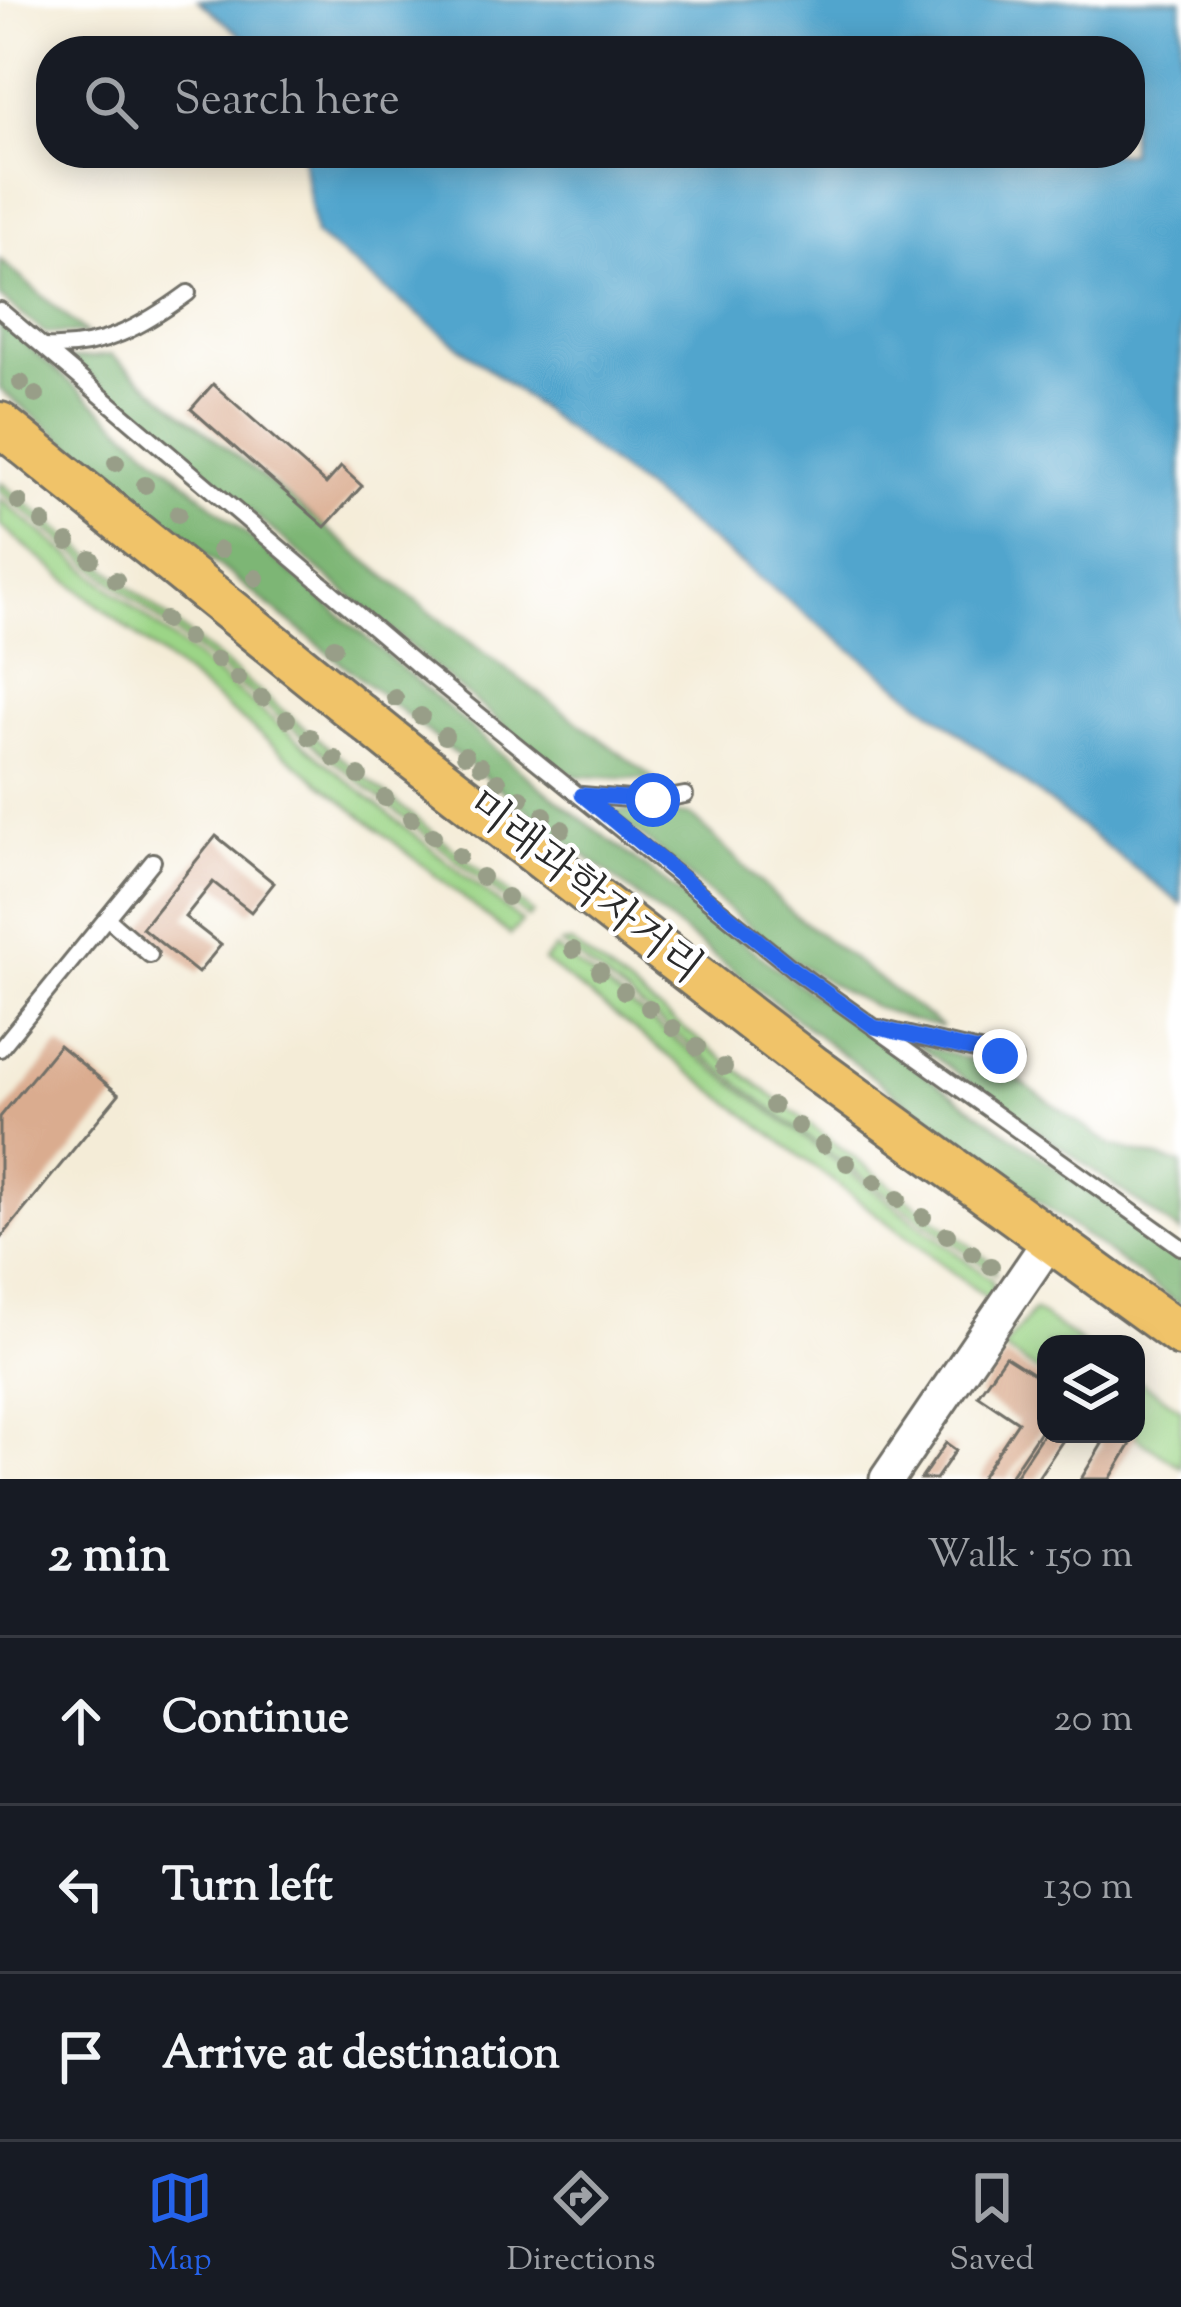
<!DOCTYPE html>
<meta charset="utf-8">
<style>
body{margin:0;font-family:"Sorts Mill Goudy","Noto Serif KR",serif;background:#242831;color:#f1f3f6}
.controls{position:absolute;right:36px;bottom:36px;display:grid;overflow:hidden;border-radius:24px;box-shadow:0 6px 30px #0003}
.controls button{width:108px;height:108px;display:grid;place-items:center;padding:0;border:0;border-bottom:3px solid #363941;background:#171b24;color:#f1f3f6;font:60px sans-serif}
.stop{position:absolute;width:36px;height:36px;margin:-27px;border:9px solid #2563eb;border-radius:50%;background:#fff}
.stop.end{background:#2563eb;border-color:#fff;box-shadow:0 3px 12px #0008}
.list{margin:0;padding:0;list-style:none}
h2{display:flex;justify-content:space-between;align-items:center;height:156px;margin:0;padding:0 48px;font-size:51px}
h2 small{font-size:39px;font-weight:400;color:#9ea1a6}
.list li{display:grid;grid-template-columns:78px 1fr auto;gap:36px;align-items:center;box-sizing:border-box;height:168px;padding:0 48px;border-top:3px solid #363941}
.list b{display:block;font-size:45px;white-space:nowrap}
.list em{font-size:39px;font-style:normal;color:#9ea1a6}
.icon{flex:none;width:66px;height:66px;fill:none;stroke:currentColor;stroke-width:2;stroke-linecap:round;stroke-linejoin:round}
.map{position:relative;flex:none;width:1181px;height:1479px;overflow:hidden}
.search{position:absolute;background:#171b24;box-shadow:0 6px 30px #0003;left:36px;right:36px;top:36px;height:132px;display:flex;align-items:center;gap:30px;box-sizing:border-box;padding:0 42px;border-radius:48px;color:#9ea1a6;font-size:45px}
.sheet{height:660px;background:#171b24}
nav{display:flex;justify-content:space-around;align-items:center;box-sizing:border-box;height:168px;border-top:3px solid #363941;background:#171b24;font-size:33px;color:#9ea1a6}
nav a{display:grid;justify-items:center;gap:6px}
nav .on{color:#2563eb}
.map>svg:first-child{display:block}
.green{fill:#9cd587;stroke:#648059;stroke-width:3}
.forest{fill:#7db674;stroke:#547050;stroke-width:3}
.water{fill:#51a5cd;stroke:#3e687c;stroke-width:3}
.building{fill:#daac8f}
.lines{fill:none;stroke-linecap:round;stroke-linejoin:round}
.service-casing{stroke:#716f67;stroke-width:20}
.tertiary-casing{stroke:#716f67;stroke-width:39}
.primary-casing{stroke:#716f67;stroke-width:48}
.service{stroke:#fff;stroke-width:14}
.tertiary{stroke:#fff;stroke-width:33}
.primary{stroke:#f0c369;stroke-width:42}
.tree{fill:#989e88}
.route{stroke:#2563eb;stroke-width:15}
.labels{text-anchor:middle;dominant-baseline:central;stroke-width:9;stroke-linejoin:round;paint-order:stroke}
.street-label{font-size:42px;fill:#2b2b2b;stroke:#fff}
</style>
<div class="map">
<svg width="1181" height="1479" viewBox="0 0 1181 1479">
<rect width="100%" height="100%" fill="#fff"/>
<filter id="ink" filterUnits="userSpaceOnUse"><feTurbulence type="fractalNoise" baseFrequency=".00833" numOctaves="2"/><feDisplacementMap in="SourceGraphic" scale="24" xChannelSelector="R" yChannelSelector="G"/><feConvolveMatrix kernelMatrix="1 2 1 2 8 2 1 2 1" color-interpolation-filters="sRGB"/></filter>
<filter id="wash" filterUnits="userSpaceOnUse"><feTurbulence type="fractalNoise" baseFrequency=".004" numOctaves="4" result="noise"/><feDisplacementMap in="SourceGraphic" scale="48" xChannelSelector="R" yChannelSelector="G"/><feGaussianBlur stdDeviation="2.7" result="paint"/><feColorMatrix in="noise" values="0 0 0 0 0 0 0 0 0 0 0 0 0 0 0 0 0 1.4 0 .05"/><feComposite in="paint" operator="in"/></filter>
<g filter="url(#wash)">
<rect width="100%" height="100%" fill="#f4ecd7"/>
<g class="green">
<polygon points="0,482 533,913 528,918 0,491"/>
<polygon points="0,499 522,922 510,935 66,579 0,525"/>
<polygon points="571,943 994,1264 996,1274 796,1128 561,944"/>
<polygon points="555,948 992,1280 993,1303 544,961"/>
<polygon points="1034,1310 1084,1344 1046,1344 1046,1377 1003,1349"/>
<polygon points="1136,1379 1181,1409 1181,1467 1131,1434 1136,1434"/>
</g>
<g class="forest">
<polygon points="0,260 87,334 45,333 0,297"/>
<path d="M0,322L535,783L789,978L1181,1256V1306C778,1013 388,703 0,389Z"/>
<polygon points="111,355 436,617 656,780 575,776 537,754 70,359"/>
<path d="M609,810L691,815L793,914L942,1027C816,1006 709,887 609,810Z"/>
<polygon points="915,1043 1004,1070 1112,1146 1181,1164 1181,1233"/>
</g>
<polygon class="water" points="198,0 1181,0 1181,904 315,235 302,153 1130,153 1130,51 260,51"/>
<g id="blocks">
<g class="building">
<polygon points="213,384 326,484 341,467 362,486 325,527 191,409"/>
<polygon points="216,836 274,883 251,912 213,882 185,917 221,945 198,973 142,928"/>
<polygon points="59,1045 119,1094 0,1239 0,1117"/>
<polygon points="1005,1356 1046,1382 1046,1422 1008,1479 980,1479 1018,1422 978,1395"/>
<polygon points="1046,1429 1046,1434 1065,1437 1037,1479 1013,1479"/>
<polygon points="1100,1434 1137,1434 1110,1479 1081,1479 1102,1444 1096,1440"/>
<polygon points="946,1443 956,1450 936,1479 921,1479"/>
</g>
</g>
</g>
<g filter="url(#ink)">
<use href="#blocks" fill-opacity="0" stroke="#716f67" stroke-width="3"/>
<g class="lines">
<defs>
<g id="service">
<polyline points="0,310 415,663 793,969 1181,1247"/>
<path d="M45,347C102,350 143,326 188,293"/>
<polyline points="582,795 653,801 685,795"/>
<polyline points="107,918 150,955"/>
<polyline points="879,1028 1014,1059"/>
<polyline points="0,1049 153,861"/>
</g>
<polyline id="tertiary" points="887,1479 1050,1240"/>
<polyline id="primary" points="0,424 413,758 814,1068 1181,1335"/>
</defs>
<use href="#service" class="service-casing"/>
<use href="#tertiary" class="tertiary-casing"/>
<use href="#primary" class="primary-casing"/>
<use href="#service" class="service"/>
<use href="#tertiary" class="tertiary"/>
<use href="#primary" class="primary"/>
</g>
<g class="tree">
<circle cx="21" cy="383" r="9"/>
<circle cx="36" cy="395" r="9"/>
<circle cx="116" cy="463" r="9"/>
<circle cx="145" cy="485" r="9"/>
<circle cx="19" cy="502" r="9"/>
<circle cx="178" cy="514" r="9"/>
<circle cx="43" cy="522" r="9"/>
<circle cx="68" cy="542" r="9"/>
<circle cx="220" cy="550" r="9"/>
<circle cx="91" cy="559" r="9"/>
<circle cx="256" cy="578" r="9"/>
<circle cx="116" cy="580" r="9"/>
<circle cx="165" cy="620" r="9"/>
<circle cx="188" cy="638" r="9"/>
<circle cx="334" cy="647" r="9"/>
<circle cx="217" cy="660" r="9"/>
<circle cx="238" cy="678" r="9"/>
<circle cx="262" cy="698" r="9"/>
<circle cx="395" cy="698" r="9"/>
<circle cx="421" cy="716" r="9"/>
<circle cx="287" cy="719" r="9"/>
<circle cx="445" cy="736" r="9"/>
<circle cx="310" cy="737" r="9"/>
<circle cx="465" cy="755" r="9"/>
<circle cx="335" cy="759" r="9"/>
<circle cx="481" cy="766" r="9"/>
<circle cx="359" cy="776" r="9"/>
<circle cx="498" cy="781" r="9"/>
<circle cx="385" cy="798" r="9"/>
<circle cx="521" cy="798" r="9"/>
<circle cx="544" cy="815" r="9"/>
<circle cx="411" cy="819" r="9"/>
<circle cx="562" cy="829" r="9"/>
<circle cx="433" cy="836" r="9"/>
<circle cx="459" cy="856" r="9"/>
<circle cx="482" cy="877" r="9"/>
<circle cx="507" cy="897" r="9"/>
<circle cx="573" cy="950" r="9"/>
<circle cx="600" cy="971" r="9"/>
<circle cx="624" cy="991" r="9"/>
<circle cx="649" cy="1008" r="9"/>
<circle cx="673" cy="1028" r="9"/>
<circle cx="697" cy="1047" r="9"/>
<circle cx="724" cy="1067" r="9"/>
<circle cx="773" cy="1106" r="9"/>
<circle cx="798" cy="1126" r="9"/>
<circle cx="823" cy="1145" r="9"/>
<circle cx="847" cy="1163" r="9"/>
<circle cx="875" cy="1182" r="9"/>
<circle cx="898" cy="1199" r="9"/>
<circle cx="923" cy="1217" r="9"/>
<circle cx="947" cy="1235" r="9"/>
<circle cx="972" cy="1253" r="9"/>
<circle cx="991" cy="1266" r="9"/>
</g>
</g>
<g class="lines" filter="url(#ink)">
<polyline class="route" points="653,800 582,795 793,969 874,1027 1000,1056"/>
</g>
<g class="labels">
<g class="street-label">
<text transform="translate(583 889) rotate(38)">미래과학자거리</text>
</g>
</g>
</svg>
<div class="controls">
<button><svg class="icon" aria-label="layers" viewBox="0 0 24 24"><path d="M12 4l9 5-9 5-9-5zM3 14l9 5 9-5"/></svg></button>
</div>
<div class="stop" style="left:653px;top:800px"></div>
<div class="stop end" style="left:1000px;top:1056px"></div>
<div class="search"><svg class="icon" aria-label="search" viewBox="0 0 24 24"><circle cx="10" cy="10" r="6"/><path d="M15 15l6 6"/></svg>Search here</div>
</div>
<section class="sheet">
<h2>2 min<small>Walk · 150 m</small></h2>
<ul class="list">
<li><svg class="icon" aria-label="ahead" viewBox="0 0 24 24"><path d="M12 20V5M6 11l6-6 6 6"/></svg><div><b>Continue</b></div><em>20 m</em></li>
<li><svg class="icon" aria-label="left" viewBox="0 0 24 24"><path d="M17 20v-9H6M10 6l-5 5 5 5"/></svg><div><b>Turn left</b></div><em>130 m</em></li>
<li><svg class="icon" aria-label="arrive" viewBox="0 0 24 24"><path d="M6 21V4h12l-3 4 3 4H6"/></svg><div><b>Arrive at destination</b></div></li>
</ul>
</section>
<nav>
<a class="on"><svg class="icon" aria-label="map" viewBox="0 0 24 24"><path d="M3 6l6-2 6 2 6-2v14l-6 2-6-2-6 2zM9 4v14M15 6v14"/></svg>Map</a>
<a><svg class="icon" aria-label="directions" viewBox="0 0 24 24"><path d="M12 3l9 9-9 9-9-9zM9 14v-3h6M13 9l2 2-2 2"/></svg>Directions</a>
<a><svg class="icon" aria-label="saved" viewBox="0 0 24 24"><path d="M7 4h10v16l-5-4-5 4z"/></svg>Saved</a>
</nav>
